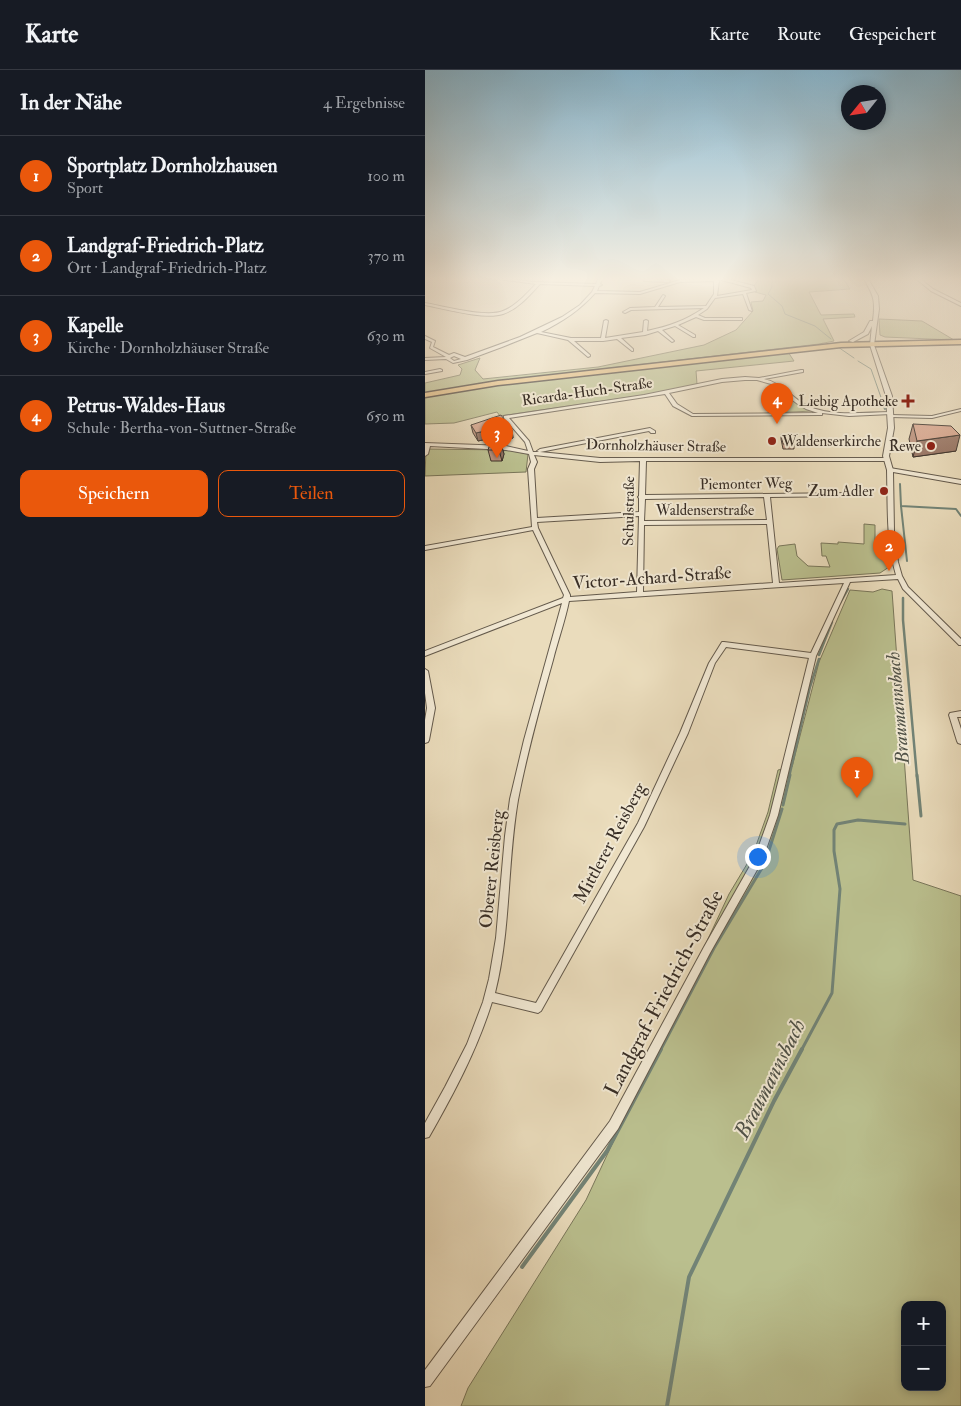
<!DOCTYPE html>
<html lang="de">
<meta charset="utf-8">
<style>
body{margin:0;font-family:"IM FELL Double Pica",serif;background:#20242c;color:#f1f3f6}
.controls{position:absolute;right:15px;bottom:15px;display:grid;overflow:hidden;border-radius:10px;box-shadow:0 2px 8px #0003}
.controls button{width:45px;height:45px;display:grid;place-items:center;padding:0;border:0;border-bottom:1px solid #363941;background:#171b24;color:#f1f3f6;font:25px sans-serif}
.compass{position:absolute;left:416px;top:15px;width:45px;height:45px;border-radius:50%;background:#171b24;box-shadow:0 2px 8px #0003;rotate:240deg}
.you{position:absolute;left:332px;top:786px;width:18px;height:18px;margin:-12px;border:4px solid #fff;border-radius:50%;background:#1a73e8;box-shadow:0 0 0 8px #1a73e833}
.badge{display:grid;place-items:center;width:32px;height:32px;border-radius:50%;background:#ea580c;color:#fff;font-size:16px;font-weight:700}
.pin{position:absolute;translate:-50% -41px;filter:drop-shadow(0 1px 2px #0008)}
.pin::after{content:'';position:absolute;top:26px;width:18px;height:15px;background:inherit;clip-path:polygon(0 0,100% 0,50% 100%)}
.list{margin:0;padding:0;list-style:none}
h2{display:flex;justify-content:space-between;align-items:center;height:65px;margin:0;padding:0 20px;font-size:21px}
h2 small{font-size:16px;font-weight:400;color:#9ea1a6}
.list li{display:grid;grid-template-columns:32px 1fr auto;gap:15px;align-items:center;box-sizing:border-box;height:80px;padding:0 20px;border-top:1px solid #363941}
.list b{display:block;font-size:19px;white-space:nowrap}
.list p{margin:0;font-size:16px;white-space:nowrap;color:#9ea1a6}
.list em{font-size:16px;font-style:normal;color:#9ea1a6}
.actions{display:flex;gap:10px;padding:15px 20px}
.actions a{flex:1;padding:11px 0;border:1px solid #ea580c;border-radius:10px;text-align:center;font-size:18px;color:#ea580c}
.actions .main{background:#ea580c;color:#fff}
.map{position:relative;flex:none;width:536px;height:1336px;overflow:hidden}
header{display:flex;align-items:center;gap:30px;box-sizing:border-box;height:70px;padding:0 25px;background:#171b24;border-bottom:1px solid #363941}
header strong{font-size:24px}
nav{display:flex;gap:28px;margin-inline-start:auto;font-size:18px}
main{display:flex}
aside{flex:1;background:#171b24}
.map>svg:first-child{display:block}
.green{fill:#babf8e;stroke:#79765a;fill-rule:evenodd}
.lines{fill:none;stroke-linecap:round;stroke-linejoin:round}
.stream-far4{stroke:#728376;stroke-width:1}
.stream-far3{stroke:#728376;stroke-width:2}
.stream-far2{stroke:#728376;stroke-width:2.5}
.stream-far1{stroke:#728376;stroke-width:3}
.stream{stroke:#728376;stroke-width:4}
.minor-casing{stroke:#645a4c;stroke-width:2}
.tertiary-casing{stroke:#645a4c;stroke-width:2}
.primary-casing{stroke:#382e26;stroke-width:3}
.minor{fill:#f1e8d3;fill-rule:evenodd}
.tertiary{fill:#f1e8d3;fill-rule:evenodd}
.primary{fill:#e5be7e;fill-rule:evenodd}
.wall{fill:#ba8f7a;stroke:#382e26}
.shaded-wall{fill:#977463;stroke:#382e26}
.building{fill:#d8a68e;stroke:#382e26}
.poi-dot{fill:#8f2418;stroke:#f1e8d3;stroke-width:2}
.labels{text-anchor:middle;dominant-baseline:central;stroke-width:4;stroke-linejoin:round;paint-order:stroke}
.far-street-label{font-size:15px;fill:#382e26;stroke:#f1e8d3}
.far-poi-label{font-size:15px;fill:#382e26;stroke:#f1e8d3;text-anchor:end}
.street-label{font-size:18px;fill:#382e26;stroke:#f1e8d3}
.water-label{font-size:19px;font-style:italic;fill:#505248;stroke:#f1e8d3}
.near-street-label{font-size:21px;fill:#382e26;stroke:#f1e8d3}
.near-water-label{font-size:22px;font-style:italic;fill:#505248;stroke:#f1e8d3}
</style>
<header>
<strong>Karte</strong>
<nav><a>Karte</a><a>Route</a><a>Gespeichert</a></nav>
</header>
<main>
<aside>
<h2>In der Nähe<small>4 Ergebnisse</small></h2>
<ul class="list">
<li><span class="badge">1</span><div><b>Sportplatz Dornholzhausen</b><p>Sport</p></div><em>100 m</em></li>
<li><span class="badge">2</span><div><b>Landgraf-Friedrich-Platz</b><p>Ort · Landgraf-Friedrich-Platz</p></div><em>370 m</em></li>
<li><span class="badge">3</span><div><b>Kapelle</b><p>Kirche · Dornholzhäuser Straße</p></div><em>630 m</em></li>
<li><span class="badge">4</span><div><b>Petrus-Waldes-Haus</b><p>Schule · Bertha-von-Suttner-Straße</p></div><em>650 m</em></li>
</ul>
<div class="actions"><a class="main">Speichern</a><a>Teilen</a></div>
</aside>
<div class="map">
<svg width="536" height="1336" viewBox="0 0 536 1336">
<rect width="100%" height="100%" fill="#eadcbc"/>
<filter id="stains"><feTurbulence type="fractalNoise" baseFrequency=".004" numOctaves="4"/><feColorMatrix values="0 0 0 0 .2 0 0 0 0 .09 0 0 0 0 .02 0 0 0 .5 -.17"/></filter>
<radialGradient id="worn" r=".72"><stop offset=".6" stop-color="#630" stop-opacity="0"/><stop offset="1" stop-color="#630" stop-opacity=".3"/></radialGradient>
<g class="green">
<polygon points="335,207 406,207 407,210 419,210 425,219 384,222 396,245 429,244 430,247 398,249 409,271 394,274 73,311 0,323 0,313 35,305 37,299 33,295 55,288 50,300 58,309 173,297 279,275 311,260 328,241 326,232 338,231 341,225 330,222 329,216"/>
<polygon points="454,249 497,251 529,270 460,267 455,265"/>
<polygon points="363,282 369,291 271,301 272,314 240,322 75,346 72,342 29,353 0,354 0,327 74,314"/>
<path d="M368,329L389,341L343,343C347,330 356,330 368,329Z"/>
<polygon points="1,379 82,380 103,384 101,402 0,406"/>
<polygon points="439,454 450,455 450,472 463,474 464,497 455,503 357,510 352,479 354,476 370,474 372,486 383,496 405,497 401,486 397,486 396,473 413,474 413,472 439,474"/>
<path d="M457,519L467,521L488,810L536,826V1336H36L43,1318L161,1130L304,824L328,784L343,742L353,700L367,697L394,592L425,520L448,522ZM480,1235H517V1317H480Z"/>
</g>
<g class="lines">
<g class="stream-far4">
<polyline points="347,207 347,217 343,224 357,236 360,244 390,256 406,269"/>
<polyline points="413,277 429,288"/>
<polyline points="433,291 446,299 458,333"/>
</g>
<g class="stream-far3">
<polyline points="457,332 460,339"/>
<polyline points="475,414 476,436 531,439 536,446"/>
<polyline points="476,436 482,491"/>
</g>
<g class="stream-far2">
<polyline points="478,528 478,550 492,707"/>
<polyline points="415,533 423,519"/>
<polyline points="394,585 407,552"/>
<polyline points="364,707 385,617 394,589"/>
</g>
<g class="stream-far1">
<polyline points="492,705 496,746"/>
<polyline points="358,735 365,705"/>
<polyline points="235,981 289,878 340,793 357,739"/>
<polyline points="376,981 407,923 415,819 409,781 409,760 412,754 433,750 480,754"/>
</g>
<g class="stream">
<polyline points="97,1197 182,1081 236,979"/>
<polyline points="242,1336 264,1207 349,1031 377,979"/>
</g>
<defs>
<g id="minor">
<path d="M58,207H69L109,212L171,214L174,207H178L175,214L177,215L174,216L172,221L215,222L255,210L289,209V207H295L329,216L331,221L321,223L327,241L324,240L318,224L290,228L282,239L273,245L280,248H317V250H279L271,247L253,255L270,265V267H268L250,256L237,260L248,270L249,271L247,272L233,261L220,265L196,268L208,279V281H207L192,269L178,271H149L165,285V286L163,287L143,270L112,263L77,277L42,290L28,293L21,289L0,290V288L21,287L5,278L7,272L0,269V266L10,271L8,277L24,285L29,283L40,287L95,267L137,247L155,235L167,222L170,216L115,214C105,225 93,239 78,244C60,250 20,239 0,235V233C18,236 61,248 78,241C91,236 101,224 111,214ZM293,209L326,218L327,220L292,226L294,210ZM289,211V224L281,236L233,237L240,226L238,225L230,237L205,238L198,242L200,243L206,240L279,238C259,251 245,256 222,261L223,251L221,250L219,251L218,262L180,268L183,251L181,250L179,251L176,268H146L116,262C137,252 155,240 170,223L215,224L255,212ZM29,286L36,289L29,291L25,288Z"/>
<polygon points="489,207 493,207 508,219 536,233 536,236 506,221"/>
<polygon points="220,209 243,210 245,211 243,212 219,211"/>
<polygon points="15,299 17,300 17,301 0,304 0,302"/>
<path d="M376,300H378V302L339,309C358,313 368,330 385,337C410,347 440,342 466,342L468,343L466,344L424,346L397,343V345H395L267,346L248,336L240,324L84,348L104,371L108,382H114L112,381L115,379L225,358L230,361V363H226L224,361L115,382L175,388H464V390L462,391H221L220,425L429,423V425L427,426L345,427L354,513L471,505C461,471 463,436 462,400L465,398L536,410V414L468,402L469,461L473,492L477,506L483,517L536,569V575H534L478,519L473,509L425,512L391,586L353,745L337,791L285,883L193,1059L5,1316L0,1317V1300L185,1051L279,877L330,787L345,745L384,588L301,577L290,593L263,663L219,757L116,941L113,943L67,932C52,980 29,1023 4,1067L0,1068V1053L20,1017L42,974L58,932L64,909L71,868L80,766L85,729L99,670L137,533L0,586V581L138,528L139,525L108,460L0,480V476L107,457L103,399L106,392L104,384L81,380L5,376L3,384L0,386V373L81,376L103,381L100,372L79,348V346L219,325L297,309L320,307L334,308ZM320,310H332L346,314L374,335L381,339L393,343L268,344L252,334L244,323L297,312ZM109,385L175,392L215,391L214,426L213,427L214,428V442L112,448L109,399L112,392ZM339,427L342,450L219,451L220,429ZM214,446L212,522L145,527V525L113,458L112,452ZM342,454L348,513L218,522L219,455ZM419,513L386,583L299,572H297L284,593L255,663L213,753L111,933L70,923C86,860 82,794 93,730C102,683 115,636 128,590C133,570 140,551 144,531Z"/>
<polygon points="536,339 536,341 507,348 466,347 464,346 466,345 507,346"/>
<polygon points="0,599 3,601 10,638 4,670 3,672 0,673 0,650 2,638 0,623"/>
<polygon points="536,641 536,647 532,647 536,659 536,674 533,673 532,671 524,645 525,643"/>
</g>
<path id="tertiary" d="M438,207H442L453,226L454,239L449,275L467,326L469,358L464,386L468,400L465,402L462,400L458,386L463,358L461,326L445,275L447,256L443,264L428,272L424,271L439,262L445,251H448C451,229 448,225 438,207Z"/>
<polygon id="primary" points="536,270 536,274 416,277 73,315 0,327 0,323 73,311 416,273"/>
</defs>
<use href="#minor" class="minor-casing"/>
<use href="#tertiary" class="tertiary-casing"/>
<use href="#primary" class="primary-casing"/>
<use href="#minor" class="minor"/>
<use href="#tertiary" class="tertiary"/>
<use href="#primary" class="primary"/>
</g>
<g class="wall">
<polygon points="488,354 531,381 488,387 484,369"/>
<polygon points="46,355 87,360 88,368 78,370 75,366 53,371 48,363"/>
<polygon points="356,364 369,374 369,379 358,379 356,369"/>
<polygon points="76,374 79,384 77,391 66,391 63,380"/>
</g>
<g class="shaded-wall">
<polygon points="73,358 75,366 53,371 51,363"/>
<polygon points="87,360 88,368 78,370 76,362"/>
<polygon points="535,365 531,381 488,387 492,371"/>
<polygon points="76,374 79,384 77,391 74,380"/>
</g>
<g class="building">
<polygon points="76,345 87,360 76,362 73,358 51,363 46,355"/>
<polygon points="488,354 526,356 535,365 492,371"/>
<polygon points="356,364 368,364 369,374 358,374"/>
<polygon points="65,374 76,374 74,380 63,380"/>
</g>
<linearGradient id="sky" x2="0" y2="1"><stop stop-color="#88b7d0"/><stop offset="0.53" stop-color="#f6efe1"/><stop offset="1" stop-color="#f6efe1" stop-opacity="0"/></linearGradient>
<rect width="536" height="394" fill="url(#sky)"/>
<g class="poi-dot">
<path d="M480.5 323.5h5v5h5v5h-5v5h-5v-5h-5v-5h5z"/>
<circle cx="347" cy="371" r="5"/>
<circle cx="506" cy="376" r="5"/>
<circle cx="459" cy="421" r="5"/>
</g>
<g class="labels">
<g class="far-street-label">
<text transform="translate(162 322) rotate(-8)">Ricarda-Huch-Straße</text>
<text transform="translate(231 376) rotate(1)">Dornholzhäuser Straße</text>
<text transform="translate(321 414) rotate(-1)">Piemonter Weg</text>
<text x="280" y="440">Waldenserstraße</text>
<text transform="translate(204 441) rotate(-89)">Schulstraße</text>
</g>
<g class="far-poi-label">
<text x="473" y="331">Liebig Apotheke</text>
<text x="357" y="371" text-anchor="start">Waldenserkirche</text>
<text x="496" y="376">Rewe</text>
<text x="449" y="421">Zum Adler</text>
</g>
<g class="street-label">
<text transform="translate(227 508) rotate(-4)">Victor-Achard-Straße</text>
<text transform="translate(185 773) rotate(-62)">Mittlerer Reisberg</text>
<text transform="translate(67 799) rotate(-84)">Oberer Reisberg</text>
</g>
<g class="water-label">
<text transform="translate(473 638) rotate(-95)">Braumannsbach</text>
</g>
<g class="near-street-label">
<text transform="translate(239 923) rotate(-62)">Landgraf-Friedrich-Straße</text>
</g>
<g class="near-water-label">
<text transform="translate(345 1009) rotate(-63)">Braumannsbach</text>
</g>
</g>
<rect width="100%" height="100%" filter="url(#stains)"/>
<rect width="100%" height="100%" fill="url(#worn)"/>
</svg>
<div class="controls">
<button>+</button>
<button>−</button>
</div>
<svg class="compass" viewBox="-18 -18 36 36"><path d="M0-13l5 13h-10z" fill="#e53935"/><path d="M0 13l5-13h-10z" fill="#9ea1a6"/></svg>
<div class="you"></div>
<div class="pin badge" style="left:432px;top:728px">1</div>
<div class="pin badge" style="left:464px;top:501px">2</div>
<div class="pin badge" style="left:72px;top:388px">3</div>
<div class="pin badge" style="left:352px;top:354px">4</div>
</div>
</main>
